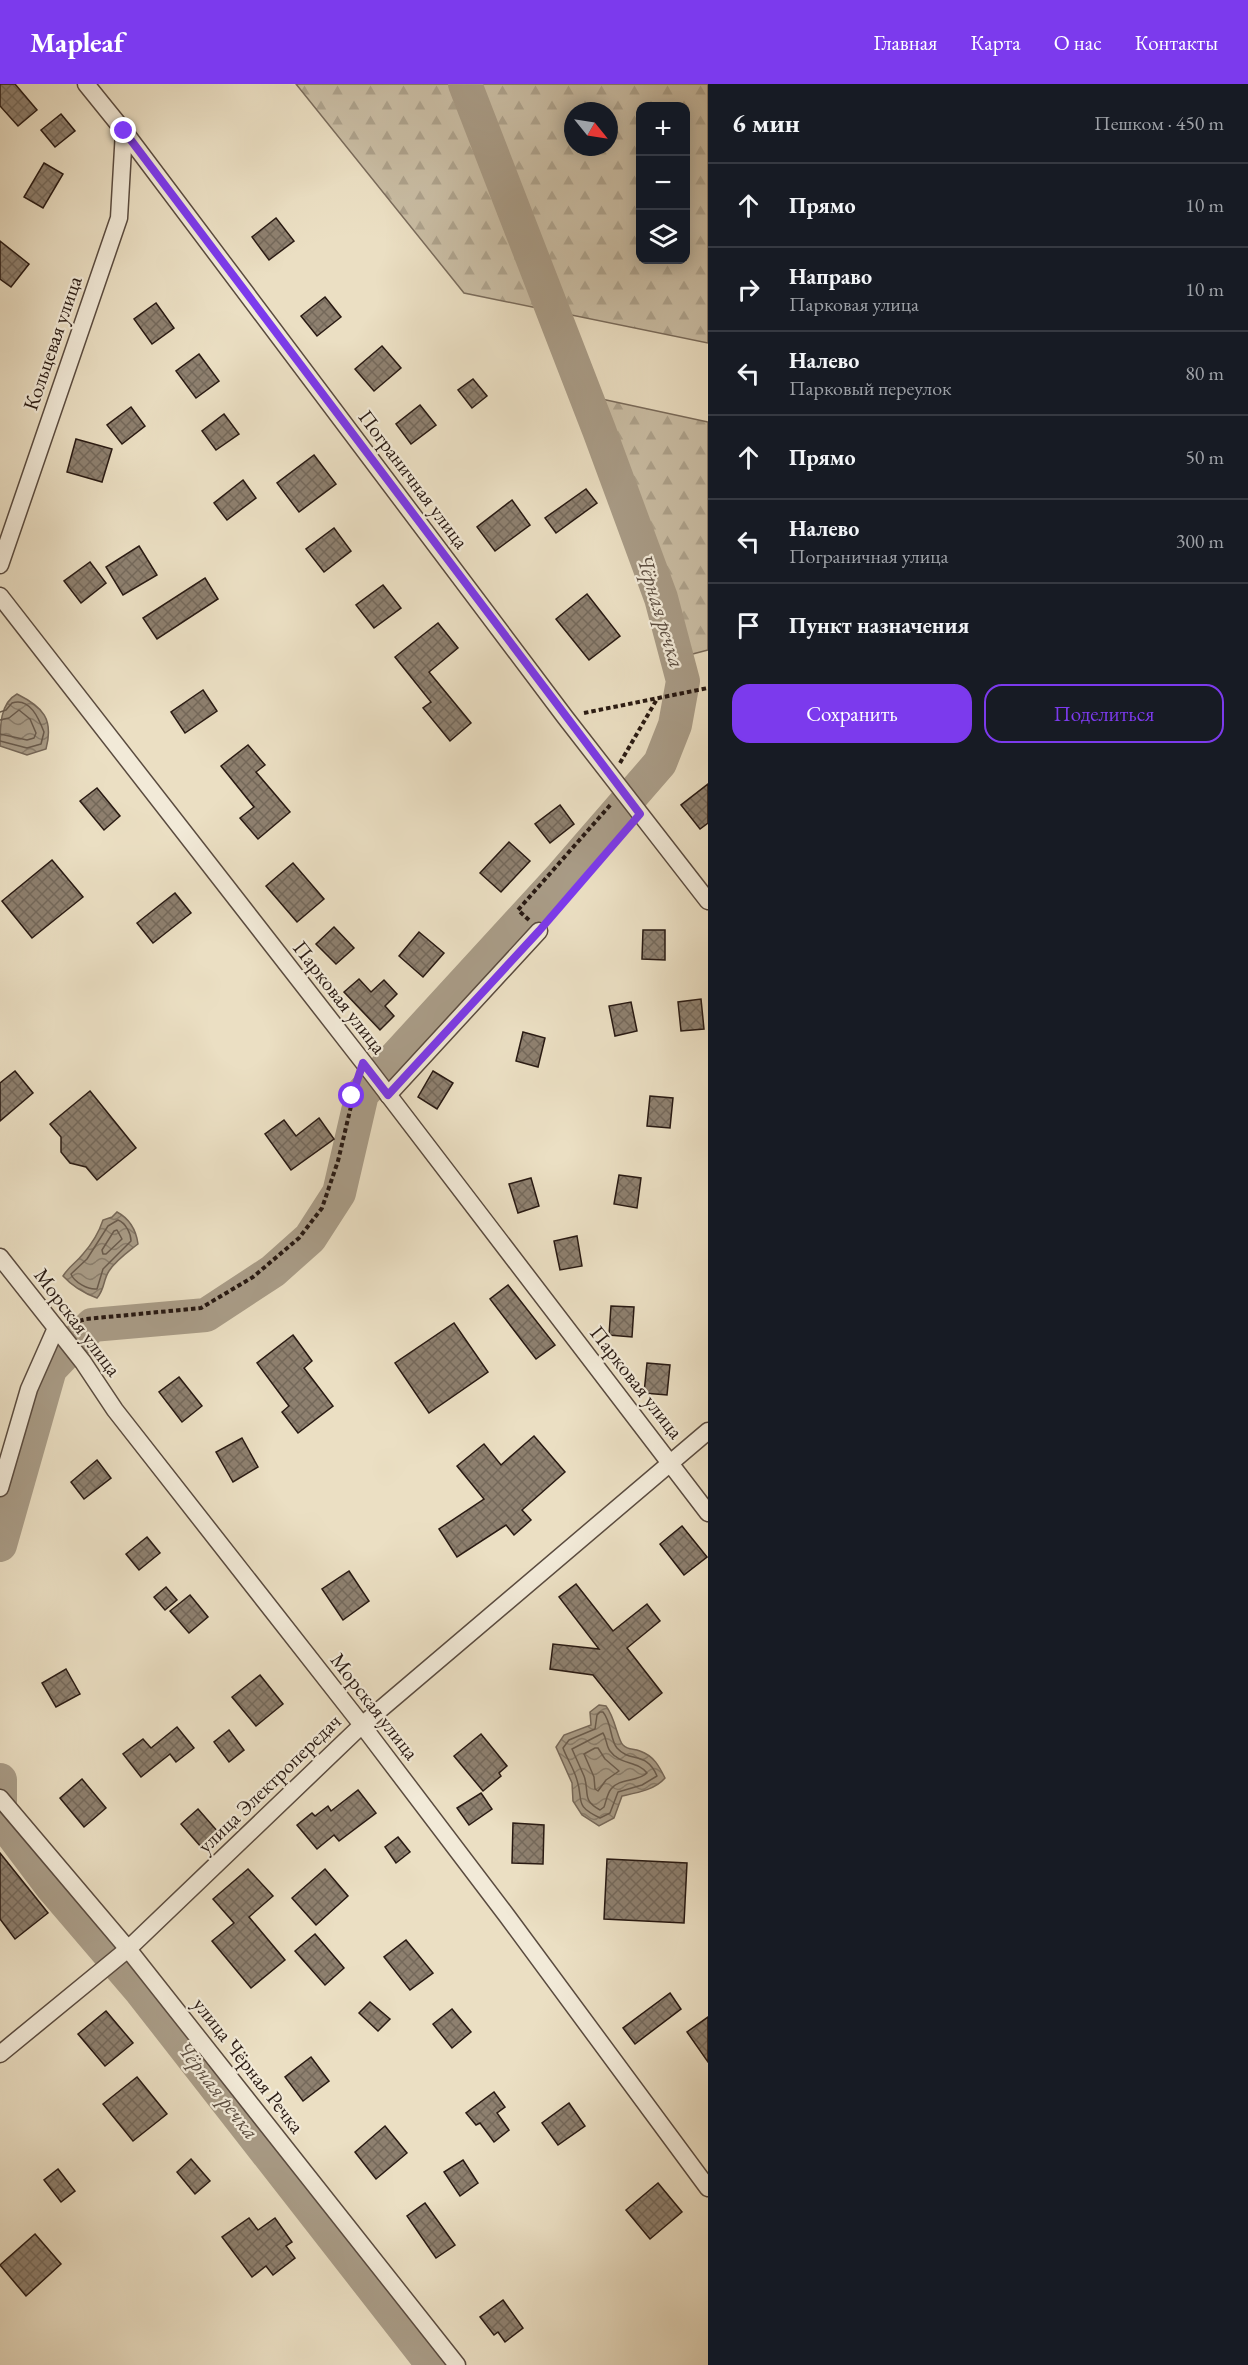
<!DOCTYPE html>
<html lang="ru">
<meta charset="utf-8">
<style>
body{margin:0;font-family:"EB Garamond",serif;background:#20242c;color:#f1f3f6}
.controls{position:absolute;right:18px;top:18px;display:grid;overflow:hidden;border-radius:12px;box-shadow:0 3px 15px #0003}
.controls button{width:54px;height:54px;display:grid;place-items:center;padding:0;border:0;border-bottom:2px solid #363941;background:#171b24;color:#f1f3f6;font:30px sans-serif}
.compass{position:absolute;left:564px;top:18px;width:54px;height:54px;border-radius:50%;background:#171b24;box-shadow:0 3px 15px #0003;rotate:120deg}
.stop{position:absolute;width:18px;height:18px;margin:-14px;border:4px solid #7c3aed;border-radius:50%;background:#fff}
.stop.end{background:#7c3aed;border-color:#fff;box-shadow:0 2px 6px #0008}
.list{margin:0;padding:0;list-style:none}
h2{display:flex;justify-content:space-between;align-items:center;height:78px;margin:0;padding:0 24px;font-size:26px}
h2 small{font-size:20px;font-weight:400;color:#9ea1a6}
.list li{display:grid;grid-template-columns:39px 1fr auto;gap:18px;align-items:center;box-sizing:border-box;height:84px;padding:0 24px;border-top:2px solid #363941}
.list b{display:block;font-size:22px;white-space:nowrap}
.list p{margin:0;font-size:20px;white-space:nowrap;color:#9ea1a6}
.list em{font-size:20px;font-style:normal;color:#9ea1a6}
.actions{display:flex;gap:12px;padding:18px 24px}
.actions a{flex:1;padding:14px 0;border:2px solid #7c3aed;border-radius:18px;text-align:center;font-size:21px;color:#7c3aed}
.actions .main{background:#7c3aed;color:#fff}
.icon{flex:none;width:33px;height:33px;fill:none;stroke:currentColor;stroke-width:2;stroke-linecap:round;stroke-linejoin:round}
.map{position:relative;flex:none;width:708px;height:2281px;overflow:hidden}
header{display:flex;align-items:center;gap:36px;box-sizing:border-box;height:84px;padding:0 30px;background:#7c3aed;color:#fff}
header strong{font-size:28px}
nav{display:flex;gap:33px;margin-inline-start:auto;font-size:21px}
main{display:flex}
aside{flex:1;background:#171b24}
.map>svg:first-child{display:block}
.forest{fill:url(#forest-firs);stroke:#7a6c5c;stroke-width:1.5;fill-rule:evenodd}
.water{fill:url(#water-waves);stroke:#766859;stroke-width:1.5}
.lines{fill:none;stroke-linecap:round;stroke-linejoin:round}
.shore{stroke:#695b4d;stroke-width:1.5}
.river{stroke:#a99c87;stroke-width:34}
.building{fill:url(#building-cross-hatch);stroke:#291a13;stroke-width:1.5}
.street-casing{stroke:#5a4b3f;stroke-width:19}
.path{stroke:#291a13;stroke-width:4;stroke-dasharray:4.5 3;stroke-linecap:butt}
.street{stroke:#f2ead8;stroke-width:16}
.route{stroke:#7c3aed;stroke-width:8}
.labels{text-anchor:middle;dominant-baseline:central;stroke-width:4.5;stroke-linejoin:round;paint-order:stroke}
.street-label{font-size:21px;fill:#291a13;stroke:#f2ead8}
.water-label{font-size:22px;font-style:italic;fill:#5c4e41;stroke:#f2ead8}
</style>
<header>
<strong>Mapleaf</strong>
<nav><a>Главная</a><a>Карта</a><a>О нас</a><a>Контакты</a></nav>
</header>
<main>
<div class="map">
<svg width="708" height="2281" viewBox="0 0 708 2281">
<defs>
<pattern id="forest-firs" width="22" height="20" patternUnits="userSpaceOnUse" patternTransform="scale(1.5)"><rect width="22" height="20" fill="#cabea5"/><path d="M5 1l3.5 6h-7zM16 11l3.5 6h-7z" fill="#aea38d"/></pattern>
<pattern id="water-waves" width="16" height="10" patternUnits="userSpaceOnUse" patternTransform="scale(1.5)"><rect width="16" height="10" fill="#a99c87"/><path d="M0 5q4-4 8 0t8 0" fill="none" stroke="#8a7e6d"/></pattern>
<pattern id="building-cross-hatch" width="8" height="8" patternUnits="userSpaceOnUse" patternTransform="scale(1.5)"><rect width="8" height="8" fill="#8e806f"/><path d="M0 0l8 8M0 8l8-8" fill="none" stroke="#74685a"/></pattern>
</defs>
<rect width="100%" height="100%" fill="#ebdfc3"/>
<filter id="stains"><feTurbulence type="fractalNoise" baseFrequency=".00333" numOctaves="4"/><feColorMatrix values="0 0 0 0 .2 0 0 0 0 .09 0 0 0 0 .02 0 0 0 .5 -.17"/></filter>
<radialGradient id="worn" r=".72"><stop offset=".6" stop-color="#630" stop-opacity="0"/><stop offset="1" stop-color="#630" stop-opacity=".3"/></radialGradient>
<g class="forest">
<path d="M296,0H708V259L464,209ZM640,22H686V176H640ZM573,27H609V63H573Z"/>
<polygon points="597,314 708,338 708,566 681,573 627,447"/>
</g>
<g class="water">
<path d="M17,610C43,623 54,635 46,665L27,671L0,662C0,642 0,619 17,610Z"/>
<path d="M117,1128C130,1135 136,1145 138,1160C128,1168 116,1176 109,1187C103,1196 105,1205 97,1214C83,1209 73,1203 63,1192C70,1181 76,1179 83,1170C91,1161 99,1148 103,1136L112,1133Z"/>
<path d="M599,1621L606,1622C615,1633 618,1657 623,1661C629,1667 633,1664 640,1667C654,1672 659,1682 665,1694C655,1706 636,1709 622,1712L614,1734L599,1742L582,1731L573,1717L572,1699L556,1663L564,1651L591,1641L590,1628Z"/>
</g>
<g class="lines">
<g class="shore">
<path d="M0,628L6,626L12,619C30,613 39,635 44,648L41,660L27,664L0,657"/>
<polyline points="0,636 9,634 19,626 30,635 36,649 34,654 27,656 0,650"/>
<path d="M118,1136C126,1139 131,1150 131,1157L103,1185L97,1205C88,1206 74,1198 71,1190L87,1175L108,1142Z"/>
<polygon points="117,1146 122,1155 106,1170 103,1170 102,1166 114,1147"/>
<path d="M600,1628H603C612,1639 610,1656 617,1664C630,1679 647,1667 657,1692L642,1701L618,1708L610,1729L600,1734C573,1721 584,1717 577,1696C574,1685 567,1675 563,1664L569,1656L595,1645L597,1631Z"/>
<path d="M603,1649C607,1655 606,1662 610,1667C620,1681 638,1677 647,1689C638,1698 619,1694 611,1705C607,1710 606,1718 604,1723L600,1726C581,1716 590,1708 584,1692C580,1683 576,1674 572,1665Z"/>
<polygon points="595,1664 598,1664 605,1675 619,1687 606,1696 598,1707 595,1705 594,1693 584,1670"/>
</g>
<g class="river">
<polyline points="0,1461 50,1285 92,1241 206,1231 273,1187 310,1154 339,1109 362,1010 562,792 660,679 675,641 683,597 661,514 599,346 465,0"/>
<polyline points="0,1696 0,1732"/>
<polyline points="0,1734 52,1803 141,1907 433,2281"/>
</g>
</g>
<g class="building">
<polygon points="0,0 15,0 37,26 18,42 0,22"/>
<polygon points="61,30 75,47 55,63 41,46"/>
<polygon points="44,79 63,90 43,124 24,113"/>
<polygon points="276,134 294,157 269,176 252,153"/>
<polygon points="0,157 29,180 11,203 0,195"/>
<polygon points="325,213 341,233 317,252 301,232"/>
<polygon points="156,219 174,244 152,260 134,235"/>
<polygon points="382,262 401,284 374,307 355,285"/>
<polygon points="199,270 219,297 196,314 176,287"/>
<polygon points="473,295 487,312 472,324 458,306"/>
<polygon points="420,321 436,341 411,360 396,340"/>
<polygon points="131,323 145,342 122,360 107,341"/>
<polygon points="224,330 239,350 216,366 202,347"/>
<polygon points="76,355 112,365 102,398 67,388"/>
<polygon points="314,371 336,400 299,428 277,399"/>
<polygon points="243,396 256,414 227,436 214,419"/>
<polygon points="586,405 597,419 556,449 545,434"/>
<polygon points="512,416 530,441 495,467 477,443"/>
<polygon points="334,444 351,467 324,488 306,465"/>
<polygon points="139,462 157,491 123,511 106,483"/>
<polygon points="90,478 106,499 81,519 64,497"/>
<polygon points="205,494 218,515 157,555 143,534"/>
<polygon points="383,501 401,524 374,544 356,521"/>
<polygon points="587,510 620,552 589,576 556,535"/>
<polygon points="438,539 458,564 429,588 471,639 450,657 423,624 431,618 395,573"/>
<polygon points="203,606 217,627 185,649 171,628"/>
<polygon points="248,661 265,681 256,688 290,728 258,755 240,734 254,723 221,682"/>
<polygon points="708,700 708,739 700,745 681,721"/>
<polygon points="97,704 120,732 104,746 80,717"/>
<polygon points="560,721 574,740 550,759 535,740"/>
<polygon points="509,758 530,777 501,808 480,789"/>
<polygon points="52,776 83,813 32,854 2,817"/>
<polygon points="293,779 324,815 297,838 266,802"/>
<polygon points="175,809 191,829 153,859 137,839"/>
<polygon points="334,843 354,864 336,880 316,860"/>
<polygon points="643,846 665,846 665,876 642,875"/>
<polygon points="419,848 444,869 423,893 399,872"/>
<polygon points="359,895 371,908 384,896 397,910 385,922 394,932 380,946 344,908"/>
<polygon points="701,915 704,945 681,947 678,918"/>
<polygon points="631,918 637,947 615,952 609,922"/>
<polygon points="523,948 545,954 538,983 516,977"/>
<polygon points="15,987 33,1009 0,1037 0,999"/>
<polygon points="433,987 453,999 437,1025 418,1013"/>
<polygon points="90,1007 136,1064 97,1096 86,1083 70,1079 61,1068 61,1053 50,1040"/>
<polygon points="650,1012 673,1014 670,1044 647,1042"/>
<polygon points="319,1034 334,1055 291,1086 265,1050 284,1036 296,1052"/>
<polygon points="619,1091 641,1094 637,1124 614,1120"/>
<polygon points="531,1094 539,1122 518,1129 509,1100"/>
<polygon points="577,1152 582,1182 560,1186 554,1157"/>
<polygon points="508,1201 555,1261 536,1275 490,1215"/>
<polygon points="611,1222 634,1223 632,1253 609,1251"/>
<polygon points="454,1239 488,1288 429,1329 395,1279"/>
<polygon points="293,1251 312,1277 304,1284 333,1322 298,1349 282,1328 289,1322 257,1279"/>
<polygon points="647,1279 670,1281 667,1311 644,1309"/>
<polygon points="179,1293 202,1322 182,1338 159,1308"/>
<polygon points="534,1352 565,1388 522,1426 531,1436 514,1451 506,1441 457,1473 439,1445 484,1415 457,1382 484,1360 501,1381"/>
<polygon points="242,1354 258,1383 233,1398 216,1368"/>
<polygon points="97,1376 111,1394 84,1415 71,1398"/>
<polygon points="682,1442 707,1473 684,1491 660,1460"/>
<polygon points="147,1453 160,1469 139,1486 126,1470"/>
<polygon points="349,1487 369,1517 343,1536 322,1505"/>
<polygon points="576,1500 613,1547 647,1520 660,1537 627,1564 662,1609 629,1636 593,1591 550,1585 553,1560 599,1565 559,1513"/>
<polygon points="166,1503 177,1516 165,1526 154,1513"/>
<polygon points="190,1511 208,1533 189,1549 170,1527"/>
<polygon points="66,1585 80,1610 56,1623 42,1599"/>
<polygon points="260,1591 283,1620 256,1642 232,1613"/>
<polygon points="177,1643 194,1664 176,1678 170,1670 141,1693 123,1670 143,1655 151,1664"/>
<polygon points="229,1646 244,1666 229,1678 214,1658"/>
<polygon points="481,1650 507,1682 499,1689 501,1692 483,1707 454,1672"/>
<polygon points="82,1695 106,1724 84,1743 60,1714"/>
<polygon points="358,1706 376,1729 339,1757 334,1751 317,1765 297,1741 312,1729 315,1732 328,1722 331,1727"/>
<polygon points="481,1709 492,1725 469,1741 457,1724"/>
<polygon points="198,1725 218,1748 201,1763 181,1740"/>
<polygon points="513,1739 544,1741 543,1780 512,1779"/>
<polygon points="398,1753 410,1768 396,1779 385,1763"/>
<polygon points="0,1769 48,1829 15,1855 0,1835"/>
<polygon points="607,1775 687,1779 684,1839 604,1835"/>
<polygon points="248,1785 273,1812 249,1833 285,1876 251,1904 212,1857 234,1839 213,1815"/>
<polygon points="325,1785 348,1812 316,1841 292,1814"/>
<polygon points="315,1850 344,1884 325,1901 295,1867"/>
<polygon points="406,1856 433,1889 410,1906 384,1873"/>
<polygon points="670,1909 681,1925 635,1960 623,1944"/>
<polygon points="370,1918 390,1935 378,1947 359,1929"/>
<polygon points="452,1925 471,1948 452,1964 433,1940"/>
<polygon points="106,1927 133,1959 105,1982 78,1950"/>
<polygon points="708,1933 708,1978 687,1948"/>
<polygon points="311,1973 329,1997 303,2017 285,1993"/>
<polygon points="137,1993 167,2030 133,2057 103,2020"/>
<polygon points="494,2008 505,2023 497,2029 509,2046 494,2058 480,2039 476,2041 466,2029"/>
<polygon points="569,2019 585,2042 558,2061 542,2039"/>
<polygon points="385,2042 407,2069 376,2095 355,2068"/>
<polygon points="191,2075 210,2097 195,2110 177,2088"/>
<polygon points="463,2076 478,2099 460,2112 444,2088"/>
<polygon points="58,2085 75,2107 61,2118 44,2096"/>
<polygon points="658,2099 682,2128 650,2155 626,2126"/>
<polygon points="425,2119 455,2161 436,2174 407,2132"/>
<polygon points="249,2134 258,2146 275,2134 292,2158 286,2162 295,2174 273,2191 266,2182 252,2193 222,2153"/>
<polygon points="35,2150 61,2180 26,2212 0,2181"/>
<polygon points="503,2216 523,2244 505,2258 498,2248 494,2251 480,2233"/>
</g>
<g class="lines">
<defs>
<g id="street">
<polyline points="86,0 124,47 565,633 708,817"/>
<polyline points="0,481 119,134 124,47"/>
<polyline points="0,512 367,983 708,1429"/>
<polyline points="388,1011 539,847"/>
<polyline points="0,1173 83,1278 115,1326 362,1641 507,1832 708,2104"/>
<polyline points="0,1404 29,1305 56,1244"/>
<polyline points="0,1714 128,1865 457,2281"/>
<polyline points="0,1970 128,1865 362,1641 708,1347"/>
</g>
</defs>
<use href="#street" class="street-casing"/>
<g class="path">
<polyline points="584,629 708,604"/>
<polyline points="620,679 657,615"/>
<polyline points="529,836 518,826 612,719"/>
<polyline points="548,836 630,742"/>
<polyline points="72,1239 86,1235 201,1224 253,1193 299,1154 322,1124 338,1077 357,997"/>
</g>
<use href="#street" class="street"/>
</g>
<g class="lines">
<polyline class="route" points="124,47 640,730 539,847 388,1011 363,979 352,1012"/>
</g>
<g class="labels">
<g class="street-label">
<text transform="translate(52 259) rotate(-71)">Кольцевая улица</text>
<text transform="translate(414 395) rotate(53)">Пограничная улица</text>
<text transform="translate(340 913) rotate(52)">Парковая улица</text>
<text transform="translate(78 1238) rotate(53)">Морская улица</text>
<text transform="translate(637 1298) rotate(52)">Парковая улица</text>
<text transform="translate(375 1622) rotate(52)">Морская улица</text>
<text transform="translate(269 1699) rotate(-44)">улица Электропередач</text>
<text transform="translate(249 1981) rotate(52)">улица Чёрная Речка</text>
</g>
<g class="water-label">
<text transform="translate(661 527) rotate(73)">Чёрная речка</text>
<text transform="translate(218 2006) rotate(52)">Чёрная речка</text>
</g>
</g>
<rect width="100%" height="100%" filter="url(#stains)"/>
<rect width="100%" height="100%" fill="url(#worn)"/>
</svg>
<div class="controls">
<button>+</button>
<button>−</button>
<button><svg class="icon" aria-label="layers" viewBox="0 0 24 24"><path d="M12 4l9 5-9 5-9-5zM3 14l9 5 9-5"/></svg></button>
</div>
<svg class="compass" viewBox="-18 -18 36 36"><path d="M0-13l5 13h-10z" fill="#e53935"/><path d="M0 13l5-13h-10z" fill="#9ea1a6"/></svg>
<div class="stop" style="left:352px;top:1012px"></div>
<div class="stop end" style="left:124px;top:47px"></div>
</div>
<aside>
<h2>6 мин<small>Пешком · 450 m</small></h2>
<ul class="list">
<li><svg class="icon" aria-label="ahead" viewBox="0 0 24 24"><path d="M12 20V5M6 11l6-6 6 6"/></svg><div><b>Прямо</b></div><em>10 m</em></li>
<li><svg class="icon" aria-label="right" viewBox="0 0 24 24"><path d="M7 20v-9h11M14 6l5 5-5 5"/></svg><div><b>Направо</b><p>Парковая улица</p></div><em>10 m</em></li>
<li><svg class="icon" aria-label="left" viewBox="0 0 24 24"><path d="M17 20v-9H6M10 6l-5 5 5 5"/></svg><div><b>Налево</b><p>Парковый переулок</p></div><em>80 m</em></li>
<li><svg class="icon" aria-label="ahead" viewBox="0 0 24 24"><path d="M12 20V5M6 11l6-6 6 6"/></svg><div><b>Прямо</b></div><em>50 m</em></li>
<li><svg class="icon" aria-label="left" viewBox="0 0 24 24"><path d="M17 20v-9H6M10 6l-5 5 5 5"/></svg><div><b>Налево</b><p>Пограничная улица</p></div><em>300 m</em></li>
<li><svg class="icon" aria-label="arrive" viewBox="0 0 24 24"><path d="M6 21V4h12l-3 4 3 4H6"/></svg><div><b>Пункт назначения</b></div></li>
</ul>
<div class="actions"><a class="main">Сохранить</a><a>Поделиться</a></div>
</aside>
</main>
